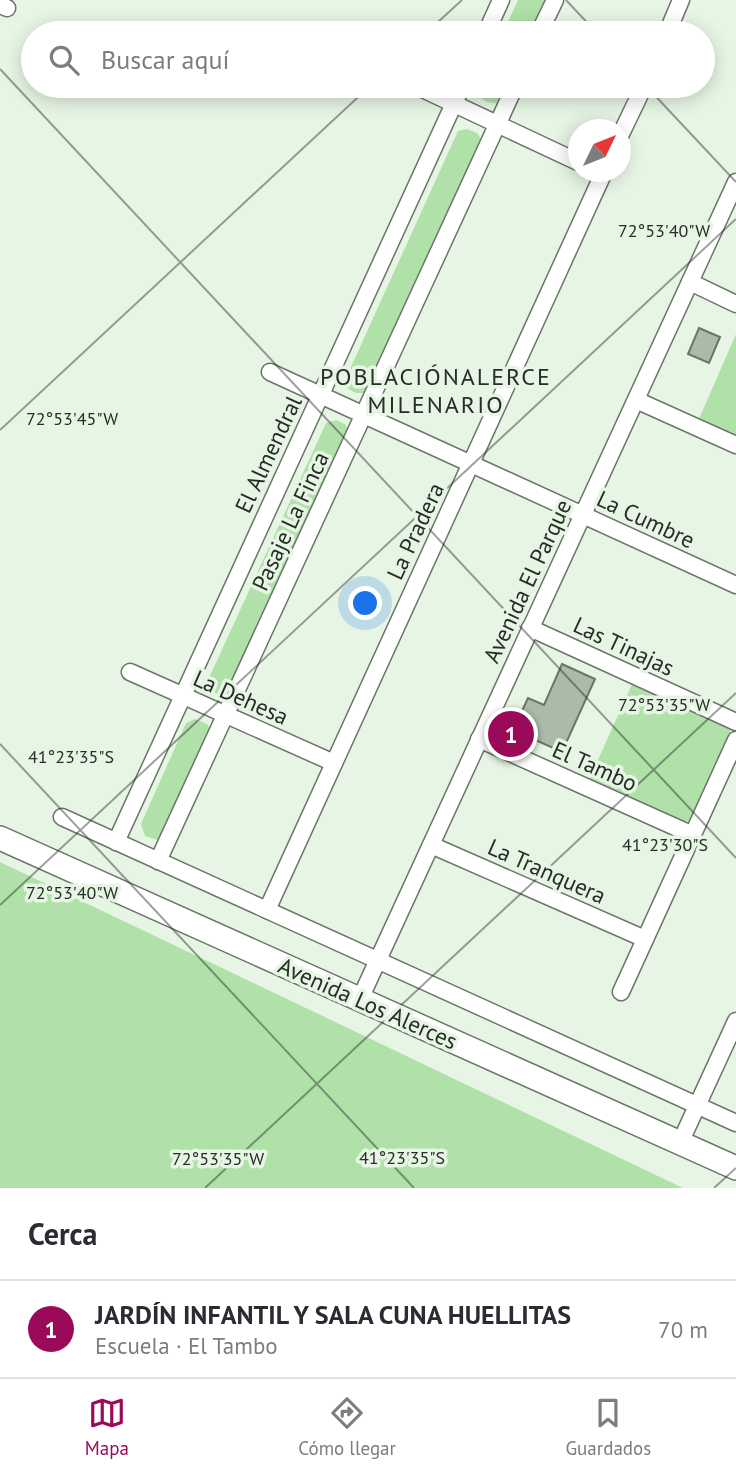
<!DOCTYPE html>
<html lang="es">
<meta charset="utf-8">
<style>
body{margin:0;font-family:"PT Sans",sans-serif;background:#f7f7f7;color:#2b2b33}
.compass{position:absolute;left:568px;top:119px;width:63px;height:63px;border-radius:50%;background:#fff;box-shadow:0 4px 18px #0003;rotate:47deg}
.you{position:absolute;left:366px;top:604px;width:24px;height:24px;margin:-18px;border:5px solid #fff;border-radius:50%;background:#1a73e8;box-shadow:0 0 0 10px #1a73e833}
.badge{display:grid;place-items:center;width:46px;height:46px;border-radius:50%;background:#9b0959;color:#fff;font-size:23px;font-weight:700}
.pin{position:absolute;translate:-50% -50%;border:4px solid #fff;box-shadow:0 2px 7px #0006}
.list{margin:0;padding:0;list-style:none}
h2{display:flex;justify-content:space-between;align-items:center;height:91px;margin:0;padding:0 28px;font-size:30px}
h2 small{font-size:23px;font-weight:400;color:#7c7c81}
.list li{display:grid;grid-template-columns:46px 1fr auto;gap:21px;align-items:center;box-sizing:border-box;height:98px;padding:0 28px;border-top:2px solid #e1e1e2}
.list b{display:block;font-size:26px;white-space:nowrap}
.list p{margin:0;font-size:23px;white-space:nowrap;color:#7c7c81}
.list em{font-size:23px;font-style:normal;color:#7c7c81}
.icon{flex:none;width:38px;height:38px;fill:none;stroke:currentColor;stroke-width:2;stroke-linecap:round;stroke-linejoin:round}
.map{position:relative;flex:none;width:736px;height:1188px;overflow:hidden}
.search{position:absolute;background:#fff;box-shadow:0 4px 18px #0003;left:21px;right:21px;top:21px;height:77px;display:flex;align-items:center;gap:18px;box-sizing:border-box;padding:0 24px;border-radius:38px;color:#7c7c81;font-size:26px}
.sheet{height:189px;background:#fff}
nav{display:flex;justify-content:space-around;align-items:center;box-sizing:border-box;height:98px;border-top:2px solid #e1e1e2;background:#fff;font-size:19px;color:#7c7c81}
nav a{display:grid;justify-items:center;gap:4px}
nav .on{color:#9b0959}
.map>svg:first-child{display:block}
.green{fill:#b0e1a9}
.building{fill:#abbaa9;stroke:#697667;stroke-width:2}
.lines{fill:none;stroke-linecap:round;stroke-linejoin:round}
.minor-casing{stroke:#6a7768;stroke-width:19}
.secondary-casing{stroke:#6a7768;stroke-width:26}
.path{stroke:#879286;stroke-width:3.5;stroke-dasharray:7 3.5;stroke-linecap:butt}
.minor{stroke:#fff;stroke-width:16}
.secondary{stroke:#fff;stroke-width:23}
.ticks{fill:none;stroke:#272d27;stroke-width:2;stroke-opacity:0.45}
.labels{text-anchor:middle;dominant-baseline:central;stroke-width:7;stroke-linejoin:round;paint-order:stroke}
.street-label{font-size:23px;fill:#272d27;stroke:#e7f6e4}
.neighbourhood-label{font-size:24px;letter-spacing:2px;fill:#272d27;stroke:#e7f6e4}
.ticks-label{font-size:18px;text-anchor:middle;fill:#272d27;stroke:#e7f6e4;stroke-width:7;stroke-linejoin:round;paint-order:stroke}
</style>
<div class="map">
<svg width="736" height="1188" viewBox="0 0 736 1188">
<rect width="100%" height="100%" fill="#e7f6e4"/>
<g class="green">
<polygon points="518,0 548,0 533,33 503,33"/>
<path d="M478,86H508L500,103C487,103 482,102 476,90Z"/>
<polygon points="467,129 477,133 483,142 368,393 356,393 348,389 345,380 458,131"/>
<polygon points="736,334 736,438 698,421"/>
<polygon points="336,420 345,424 350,434 230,693 220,695 211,691 208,680 326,423"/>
<polygon points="633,682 726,724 730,729 731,735 693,819 680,824 588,782"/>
<polygon points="195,719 207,724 212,732 161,841 145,836 141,824 186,723"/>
<polygon points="0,862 683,1188 0,1188"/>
</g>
<g class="building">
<polygon points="699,328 720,337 709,363 688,354"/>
<polygon points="562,664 595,679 562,752 513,730 528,698 544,705"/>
</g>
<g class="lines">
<defs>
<g id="minor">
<polyline points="0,5 7,8"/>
<polyline points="486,33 501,0"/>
<polyline points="539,33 555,0"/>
<polyline points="667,33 681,0"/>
<polyline points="416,86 578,162"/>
<polyline points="620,136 644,86"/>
<polyline points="690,282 736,304"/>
<polyline points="270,372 736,585"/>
<polyline points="636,400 736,445"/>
<polyline points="530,628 736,722"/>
<polyline points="130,672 334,763"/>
<polyline points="479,739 693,835"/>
<polyline points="62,817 736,1123"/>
<polyline points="116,842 462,86"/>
<polyline points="431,845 645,939"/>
<polyline points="158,861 515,86"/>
<polyline points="267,910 604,172"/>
<polyline points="621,992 736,740"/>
<polyline points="360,999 736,182"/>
<polyline points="680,1143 736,1021"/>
</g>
<polyline id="secondary" points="0,838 736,1168"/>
</defs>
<use href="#minor" class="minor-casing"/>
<use href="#secondary" class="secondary-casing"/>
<polyline class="path" points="505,28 516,33"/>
<use href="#minor" class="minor"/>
<use href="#secondary" class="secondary"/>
</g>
<path class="ticks" d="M566,0L597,33M426,33L462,0M0,69L736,858M646,86L736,182M0,430L370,86M0,744L414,1188M0,905L736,219M205,1188L736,693M714,1188L736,1168"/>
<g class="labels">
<g class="street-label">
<text transform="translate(268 454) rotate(-65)">El Almendral</text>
<text transform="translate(646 519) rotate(25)">La Cumbre</text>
<text transform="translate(290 521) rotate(-65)">Pasaje La Finca</text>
<text transform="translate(415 531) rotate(-65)">La Pradera</text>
<text transform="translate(527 581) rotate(-65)">Avenida El Parque</text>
<text transform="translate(624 646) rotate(25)">Las Tinajas</text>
<text transform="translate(241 697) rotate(24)">La Dehesa</text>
<text transform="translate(595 766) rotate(24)">El Tambo</text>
<text transform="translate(547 871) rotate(24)">La Tranquera</text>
<text transform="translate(368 1003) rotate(24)">Avenida Los Alerces</text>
</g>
<g class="neighbourhood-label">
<text x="436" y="376">POBLACIÓNALERCE<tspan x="436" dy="28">MILENARIO</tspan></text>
</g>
</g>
<g class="ticks-label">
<text x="664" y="237">72°53'40"W</text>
<text x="72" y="425">72°53'45"W</text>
<text x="664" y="711">72°53'35"W</text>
<text x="71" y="763">41°23'35"S</text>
<text x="665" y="851">41°23'30"S</text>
<text x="72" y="899">72°53'40"W</text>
<text x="402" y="1164">41°23'35"S</text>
<text x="218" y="1165">72°53'35"W</text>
</g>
</svg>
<svg class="compass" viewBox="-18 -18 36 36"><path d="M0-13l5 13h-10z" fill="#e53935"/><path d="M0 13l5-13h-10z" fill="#7c7c81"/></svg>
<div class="you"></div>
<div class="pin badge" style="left:511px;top:734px">1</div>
<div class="search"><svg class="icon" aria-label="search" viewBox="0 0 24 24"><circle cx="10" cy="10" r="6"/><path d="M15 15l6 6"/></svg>Buscar aquí</div>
</div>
<section class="sheet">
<h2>Cerca<small></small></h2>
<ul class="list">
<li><span class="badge">1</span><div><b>JARDÍN INFANTIL Y SALA CUNA HUELLITAS</b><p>Escuela · El Tambo</p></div><em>70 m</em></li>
</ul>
</section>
<nav>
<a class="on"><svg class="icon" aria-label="map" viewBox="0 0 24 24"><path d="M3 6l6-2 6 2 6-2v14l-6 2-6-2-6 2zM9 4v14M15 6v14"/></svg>Mapa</a>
<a><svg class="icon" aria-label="directions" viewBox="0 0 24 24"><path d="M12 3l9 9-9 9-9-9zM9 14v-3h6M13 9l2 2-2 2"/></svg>Cómo llegar</a>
<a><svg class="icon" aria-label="saved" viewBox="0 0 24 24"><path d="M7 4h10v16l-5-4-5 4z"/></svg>Guardados</a>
</nav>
